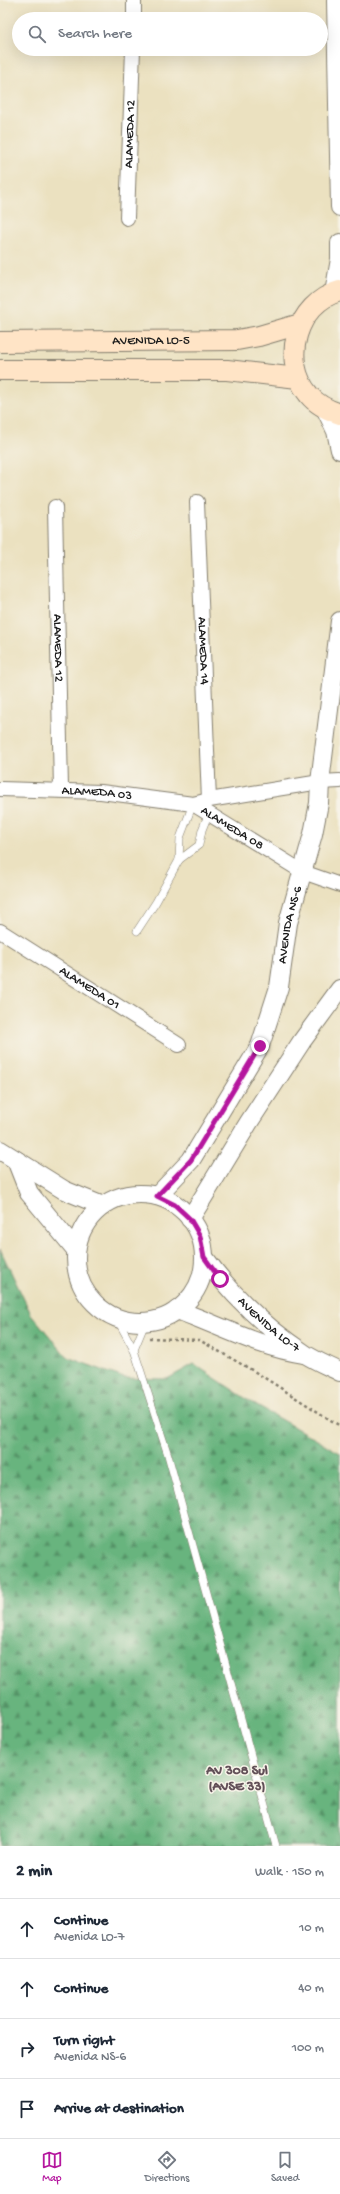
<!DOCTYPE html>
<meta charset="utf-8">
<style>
body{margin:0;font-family:"Gochi Hand",sans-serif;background:#f2f2f3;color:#1f2937}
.stop{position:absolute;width:12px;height:12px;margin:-9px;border:3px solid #b5179e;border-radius:50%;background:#fff}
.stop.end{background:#b5179e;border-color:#fff;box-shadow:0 1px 4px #0008}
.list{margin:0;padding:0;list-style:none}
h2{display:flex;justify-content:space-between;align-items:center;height:52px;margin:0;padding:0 16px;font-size:17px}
h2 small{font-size:13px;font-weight:400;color:#747a83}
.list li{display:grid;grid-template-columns:26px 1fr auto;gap:12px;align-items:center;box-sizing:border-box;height:60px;padding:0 16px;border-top:1px solid #e0e1e3}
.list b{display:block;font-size:15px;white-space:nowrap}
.list p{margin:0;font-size:13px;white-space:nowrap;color:#747a83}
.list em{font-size:13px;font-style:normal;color:#747a83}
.icon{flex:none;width:22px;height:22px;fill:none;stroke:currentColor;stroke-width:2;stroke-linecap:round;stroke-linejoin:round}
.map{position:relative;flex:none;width:340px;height:1846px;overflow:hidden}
.search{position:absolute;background:#fff;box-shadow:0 4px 16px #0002;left:12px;right:12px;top:12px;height:44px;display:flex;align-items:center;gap:10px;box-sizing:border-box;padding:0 14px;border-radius:22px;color:#747a83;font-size:15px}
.sheet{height:292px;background:#fff}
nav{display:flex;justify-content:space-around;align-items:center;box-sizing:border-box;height:56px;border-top:1px solid #e0e1e3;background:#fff;font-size:11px;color:#747a83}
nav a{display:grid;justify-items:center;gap:2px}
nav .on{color:#b5179e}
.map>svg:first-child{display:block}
.forest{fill:url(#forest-firs);stroke:#42684d}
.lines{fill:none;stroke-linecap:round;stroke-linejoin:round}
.service-casing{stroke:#847e6e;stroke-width:8}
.minor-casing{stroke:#847e6e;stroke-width:16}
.tertiary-casing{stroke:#847e6e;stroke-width:20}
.secondary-casing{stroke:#847e6e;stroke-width:22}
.path{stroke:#847e6e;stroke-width:2.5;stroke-dasharray:3 3;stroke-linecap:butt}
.service{stroke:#fff;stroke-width:7}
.minor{stroke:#fff;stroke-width:14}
.tertiary{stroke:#fff;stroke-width:18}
.secondary{stroke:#ffe4c6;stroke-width:20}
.route{stroke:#b5179e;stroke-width:5}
.labels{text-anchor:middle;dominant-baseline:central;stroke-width:3;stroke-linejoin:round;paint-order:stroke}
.street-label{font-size:13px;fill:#1c1c1c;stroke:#f7f3e8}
.neighbourhood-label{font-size:14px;font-weight:bold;fill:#625058;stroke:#f7f3e8}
</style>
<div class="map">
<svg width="340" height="1846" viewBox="0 0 340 1846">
<defs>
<pattern id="forest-firs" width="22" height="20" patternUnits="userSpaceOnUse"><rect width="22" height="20" fill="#68b47e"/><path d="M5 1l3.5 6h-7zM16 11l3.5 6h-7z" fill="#559266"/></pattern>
</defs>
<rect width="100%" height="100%" fill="#f7f3e8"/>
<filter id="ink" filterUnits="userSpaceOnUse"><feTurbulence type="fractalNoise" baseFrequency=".025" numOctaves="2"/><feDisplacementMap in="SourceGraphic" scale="8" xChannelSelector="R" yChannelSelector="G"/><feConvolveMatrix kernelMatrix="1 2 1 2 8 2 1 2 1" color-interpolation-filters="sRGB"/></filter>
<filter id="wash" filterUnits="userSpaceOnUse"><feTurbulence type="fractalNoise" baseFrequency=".012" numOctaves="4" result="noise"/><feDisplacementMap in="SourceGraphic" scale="16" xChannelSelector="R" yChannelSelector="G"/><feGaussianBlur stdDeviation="0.9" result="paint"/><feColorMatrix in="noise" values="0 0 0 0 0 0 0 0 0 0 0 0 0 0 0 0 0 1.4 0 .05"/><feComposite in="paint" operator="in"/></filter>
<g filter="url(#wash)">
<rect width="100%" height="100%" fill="#ebe1c0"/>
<polygon class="forest" points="0,1249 31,1314 67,1357 124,1378 167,1379 194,1364 257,1406 340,1453 340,1846 0,1846"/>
</g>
<g filter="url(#ink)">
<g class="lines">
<defs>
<g id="service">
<polyline points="179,860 180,838 193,804"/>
<polyline points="137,931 156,902 179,860 199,845 202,830 208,815"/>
<polyline points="116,1317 134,1350 168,1455 276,1846"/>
<polyline points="134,1350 146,1321"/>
</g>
<g id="minor">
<polyline points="134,19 134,0"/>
<path id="s1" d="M127,218L133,49"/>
<path id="s2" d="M197,502L209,800"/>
<path id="s3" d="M55,507L61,789"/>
<path id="s4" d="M0,789L101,792L193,804L209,800L320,782L340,781"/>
<path id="s5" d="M193,804L303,872L340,885"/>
<path id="s6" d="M0,931L179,1045"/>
</g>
<g id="tertiary">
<polyline points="336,0 340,207"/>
<polyline points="334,293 340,259 340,243"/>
<polyline points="325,408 336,431 340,450"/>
<polyline points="0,1150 64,1190 103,1206"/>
<polyline points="16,1160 29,1193 76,1250"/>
<circle cx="140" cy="1258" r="64"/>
<path id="s7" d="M157,1196L191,1160L260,1046L279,987L288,923L313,834L319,803L320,782L340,621"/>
<polyline points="190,1219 249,1122 302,1041 340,989"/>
<path id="s8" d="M204,1257C231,1294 266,1328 305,1354C316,1361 328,1366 340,1372"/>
<path d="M177,1310C219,1325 260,1348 304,1354"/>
</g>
<g id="secondary">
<path d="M340,291C296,303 280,361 309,395C317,405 328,410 340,414"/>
<path id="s9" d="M0,342L237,340L259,336L300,324"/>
<polyline points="0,370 227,370 298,378"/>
</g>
</defs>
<use href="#service" class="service-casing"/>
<use href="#minor" class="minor-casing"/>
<use href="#tertiary" class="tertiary-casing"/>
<use href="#secondary" class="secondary-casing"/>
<polyline class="path" points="149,1338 199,1340 257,1373 340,1426"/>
<use href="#service" class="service"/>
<use href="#minor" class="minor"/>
<use href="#tertiary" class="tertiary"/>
<use href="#secondary" class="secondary"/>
</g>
</g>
<g class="lines" filter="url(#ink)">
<polyline class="route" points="220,1279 204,1257 200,1236 190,1219 175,1205 157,1196 191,1160 260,1046"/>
</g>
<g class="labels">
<g class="street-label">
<text stroke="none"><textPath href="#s1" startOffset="84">ALAMEDA 12</textPath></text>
<text stroke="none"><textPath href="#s9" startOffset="151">AVENIDA LO-5</textPath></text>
<text stroke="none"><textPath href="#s3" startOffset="141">ALAMEDA 12</textPath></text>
<text stroke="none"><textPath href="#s2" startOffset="149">ALAMEDA 14</textPath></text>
<text stroke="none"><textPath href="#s4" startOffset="97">ALAMEDA 03</textPath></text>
<text stroke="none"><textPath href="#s5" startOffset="46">ALAMEDA 08</textPath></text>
<text stroke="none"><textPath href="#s7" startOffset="308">AVENIDA NS-6</textPath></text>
<text stroke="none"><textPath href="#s6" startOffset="106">ALAMEDA 01</textPath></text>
<text stroke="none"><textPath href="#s8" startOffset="94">AVENIDA LO-7</textPath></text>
</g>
<g class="neighbourhood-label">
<text x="237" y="1771">AV 308 Sul<tspan x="237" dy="16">(AVSE 33)</tspan></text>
</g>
</g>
</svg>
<div class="stop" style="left:220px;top:1279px"></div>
<div class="stop end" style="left:260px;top:1046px"></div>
<div class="search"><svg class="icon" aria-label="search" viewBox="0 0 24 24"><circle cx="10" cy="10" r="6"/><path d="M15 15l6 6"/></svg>Search here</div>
</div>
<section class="sheet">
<h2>2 min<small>Walk · 150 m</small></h2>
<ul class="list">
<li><svg class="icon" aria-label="ahead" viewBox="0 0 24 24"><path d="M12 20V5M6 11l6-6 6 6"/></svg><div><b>Continue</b><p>Avenida LO-7</p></div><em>10 m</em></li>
<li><svg class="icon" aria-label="ahead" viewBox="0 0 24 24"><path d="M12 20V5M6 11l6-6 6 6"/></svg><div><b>Continue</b></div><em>40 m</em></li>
<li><svg class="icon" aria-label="right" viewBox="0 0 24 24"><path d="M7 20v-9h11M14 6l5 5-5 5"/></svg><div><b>Turn right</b><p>Avenida NS-6</p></div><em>100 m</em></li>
<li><svg class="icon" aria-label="arrive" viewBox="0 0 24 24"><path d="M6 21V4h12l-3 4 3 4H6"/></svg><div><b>Arrive at destination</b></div></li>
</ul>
</section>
<nav>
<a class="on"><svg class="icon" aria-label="map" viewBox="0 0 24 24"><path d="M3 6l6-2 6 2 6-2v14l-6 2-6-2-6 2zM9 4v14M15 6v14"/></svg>Map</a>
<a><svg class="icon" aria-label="directions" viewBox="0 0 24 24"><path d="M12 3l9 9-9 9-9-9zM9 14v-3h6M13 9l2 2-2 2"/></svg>Directions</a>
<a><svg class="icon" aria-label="saved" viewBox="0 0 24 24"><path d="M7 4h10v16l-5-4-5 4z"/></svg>Saved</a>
</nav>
